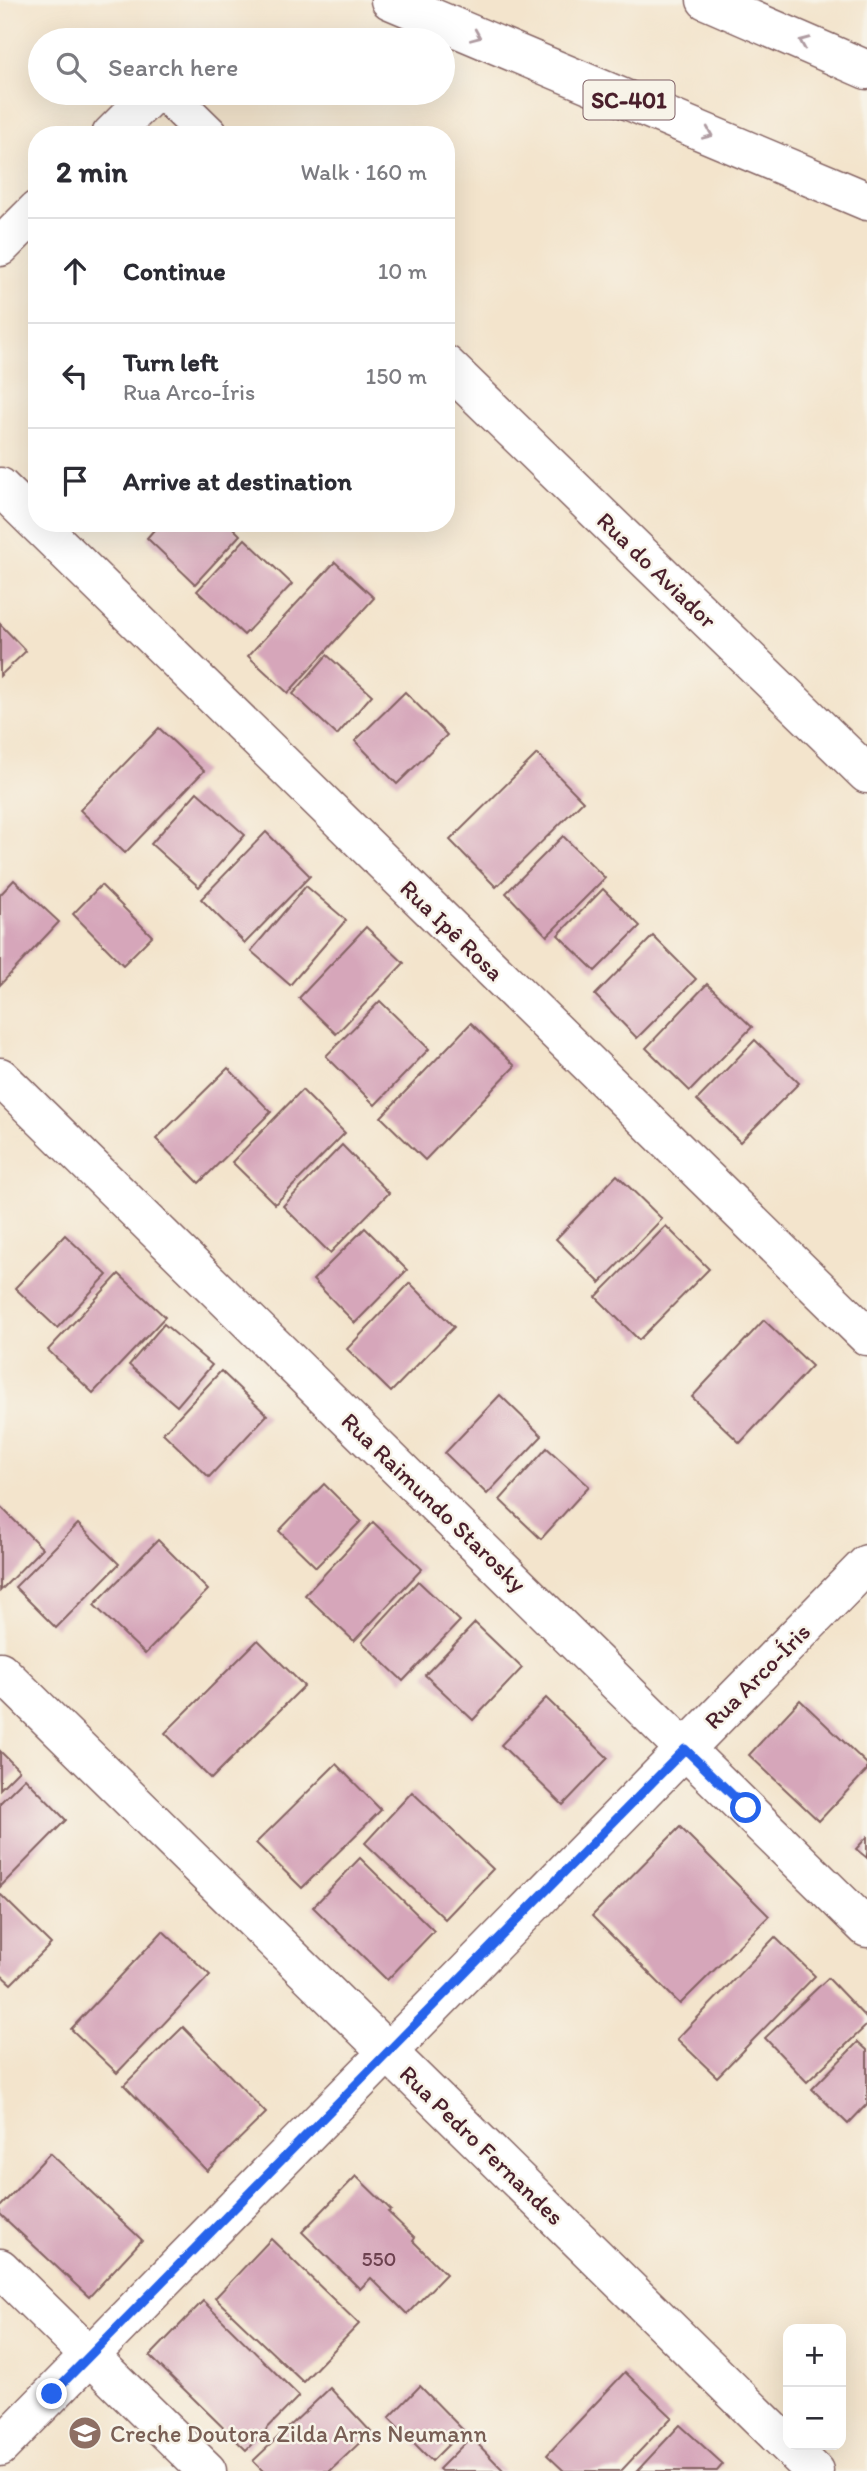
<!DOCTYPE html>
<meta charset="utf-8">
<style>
body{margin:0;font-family:Itim,sans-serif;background:#f2f2f3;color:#2b2b33}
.controls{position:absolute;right:21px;bottom:21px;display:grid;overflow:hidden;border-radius:14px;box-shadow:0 7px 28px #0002}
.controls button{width:63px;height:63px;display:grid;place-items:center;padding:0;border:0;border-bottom:2px solid #e1e1e2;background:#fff;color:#2b2b33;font:35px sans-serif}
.stop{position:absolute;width:21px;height:21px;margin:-16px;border:5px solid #2563eb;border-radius:50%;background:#fff}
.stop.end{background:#2563eb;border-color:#fff;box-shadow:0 2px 7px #0008}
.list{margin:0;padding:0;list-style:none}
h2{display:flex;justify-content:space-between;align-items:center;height:91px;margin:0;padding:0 28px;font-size:30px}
h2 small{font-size:23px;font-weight:400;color:#7c7c81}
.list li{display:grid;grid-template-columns:46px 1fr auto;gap:21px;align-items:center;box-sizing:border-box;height:105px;padding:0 28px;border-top:2px solid #e1e1e2}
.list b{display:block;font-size:26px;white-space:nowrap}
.list p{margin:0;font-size:23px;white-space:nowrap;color:#7c7c81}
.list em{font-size:23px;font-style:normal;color:#7c7c81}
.icon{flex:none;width:38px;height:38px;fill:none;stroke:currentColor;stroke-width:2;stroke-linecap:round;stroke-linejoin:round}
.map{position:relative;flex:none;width:867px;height:2471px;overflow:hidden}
.search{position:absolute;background:#fff;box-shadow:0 7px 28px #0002;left:28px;top:28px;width:427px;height:77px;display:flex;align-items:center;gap:18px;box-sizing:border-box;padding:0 24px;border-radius:38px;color:#7c7c81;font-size:26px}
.panel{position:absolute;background:#fff;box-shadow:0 7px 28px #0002;left:28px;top:126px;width:427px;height:406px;border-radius:28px}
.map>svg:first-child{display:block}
.building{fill:#d6a6ba}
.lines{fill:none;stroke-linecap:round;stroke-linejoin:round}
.minor-casing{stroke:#856463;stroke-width:41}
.highway-casing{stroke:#856463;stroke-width:41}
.minor{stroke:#fff;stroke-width:38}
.highway{stroke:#fff;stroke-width:38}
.oneway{stroke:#ae9aa0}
.route{stroke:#2563eb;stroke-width:9}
.labels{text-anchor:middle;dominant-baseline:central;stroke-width:5;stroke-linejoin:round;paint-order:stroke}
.number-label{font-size:21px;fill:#6d414f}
.shield{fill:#f7f3e8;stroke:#7e5f64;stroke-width:2}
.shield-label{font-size:23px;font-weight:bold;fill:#4a1f2b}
.street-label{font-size:24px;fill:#4a1f2b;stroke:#f7f3e8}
.education-label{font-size:24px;fill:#785e54;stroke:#f7f3e8;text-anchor:start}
</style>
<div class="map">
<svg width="867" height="2471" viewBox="0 0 867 2471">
<rect width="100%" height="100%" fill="#f7f3e8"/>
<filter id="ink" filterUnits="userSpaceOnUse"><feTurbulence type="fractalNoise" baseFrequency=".0143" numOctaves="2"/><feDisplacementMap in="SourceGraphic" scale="14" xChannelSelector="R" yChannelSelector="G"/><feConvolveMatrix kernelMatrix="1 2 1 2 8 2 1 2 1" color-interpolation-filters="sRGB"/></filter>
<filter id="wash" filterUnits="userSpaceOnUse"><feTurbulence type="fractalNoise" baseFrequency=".00686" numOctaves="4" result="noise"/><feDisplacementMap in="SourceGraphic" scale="28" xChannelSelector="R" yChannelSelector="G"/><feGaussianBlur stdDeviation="1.57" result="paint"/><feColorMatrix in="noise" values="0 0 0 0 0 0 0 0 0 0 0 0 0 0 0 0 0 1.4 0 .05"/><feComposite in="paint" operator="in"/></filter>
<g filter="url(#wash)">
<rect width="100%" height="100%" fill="#f3e4cc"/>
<g id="blocks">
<g class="building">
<polygon points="160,523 228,523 240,535 195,584 147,538"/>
<polygon points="245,539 292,584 244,635 197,591"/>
<polygon points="335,562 374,598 288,693 248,656"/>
<polygon points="0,624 26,651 0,676"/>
<polygon points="327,655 372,695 337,735 293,694"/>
<polygon points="405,692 447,735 397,784 355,741"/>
<polygon points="159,728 204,771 125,853 80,810"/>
<polygon points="537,754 583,801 496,887 450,840"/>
<polygon points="197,792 245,835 199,887 151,844"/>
<polygon points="266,832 310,876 245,943 201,899"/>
<polygon points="563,836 605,878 547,936 506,893"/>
<polygon points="14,880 59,922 0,985 0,895"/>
<polygon points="101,885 152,936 123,965 73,914"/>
<polygon points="306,886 346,920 290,985 251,951"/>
<polygon points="603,889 640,926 595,971 558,935"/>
<polygon points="366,927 404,963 336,1034 299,998"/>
<polygon points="653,936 696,979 637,1038 595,995"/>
<polygon points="707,984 752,1027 690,1091 646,1048"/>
<polygon points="380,1001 429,1049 375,1105 326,1056"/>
<polygon points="471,1023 515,1066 425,1160 381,1117"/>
<polygon points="755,1040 799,1083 740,1142 697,1100"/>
<polygon points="228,1068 271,1112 199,1183 156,1139"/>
<polygon points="302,1090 345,1133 275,1204 232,1162"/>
<polygon points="342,1145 389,1193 330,1253 283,1206"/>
<polygon points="617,1175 662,1219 600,1283 556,1239"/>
<polygon points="666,1226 709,1269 639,1340 596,1297"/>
<polygon points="365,1228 407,1270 355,1323 313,1280"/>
<polygon points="65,1235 107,1275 57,1328 15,1288"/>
<polygon points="119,1274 165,1317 93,1393 48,1350"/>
<polygon points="410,1283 454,1327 391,1392 347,1349"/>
<polygon points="764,1320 812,1366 740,1443 692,1397"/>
<polygon points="164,1324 212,1365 177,1406 129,1365"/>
<polygon points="221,1371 267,1415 209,1477 163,1433"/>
<polygon points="500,1395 542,1436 487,1494 445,1453"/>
<polygon points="547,1448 589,1486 541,1539 500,1500"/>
<polygon points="324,1484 361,1521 316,1567 279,1531"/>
<polygon points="0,1506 42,1548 0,1591"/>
<polygon points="373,1522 422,1569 354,1641 305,1595"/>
<polygon points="78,1524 119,1564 56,1628 15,1587"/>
<polygon points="158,1540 208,1590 145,1654 94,1605"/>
<polygon points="418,1581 460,1621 403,1681 362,1642"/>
<polygon points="475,1623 522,1668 473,1720 425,1675"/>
<polygon points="258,1640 304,1686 211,1779 165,1733"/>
<polygon points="546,1698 608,1758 563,1805 501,1745"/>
<polygon points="800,1700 867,1764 867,1770 819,1821 749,1755"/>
<polygon points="0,1751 19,1770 0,1789"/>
<polygon points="336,1764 381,1810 302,1888 256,1843"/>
<polygon points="25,1778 66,1820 0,1887 0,1803"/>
<polygon points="412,1792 493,1869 445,1919 365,1843"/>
<polygon points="680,1827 769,1916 680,2004 592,1916"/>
<polygon points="867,1837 867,1858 856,1849"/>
<polygon points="360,1858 434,1931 387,1980 313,1907"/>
<polygon points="0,1894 51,1944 11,1984 0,1974"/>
<polygon points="163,1931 210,1975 117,2073 71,2029"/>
<polygon points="775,1937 815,1976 717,2077 677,2039"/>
<polygon points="828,1978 867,2019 867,2025 807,2082 765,2038"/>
<polygon points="183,2027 266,2113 207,2171 124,2085"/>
<polygon points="858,2042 867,2050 867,2104 848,2124 812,2089"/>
<polygon points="50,2153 142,2240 89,2297 0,2214 0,2207"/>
<polygon points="356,2176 391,2210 388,2212 415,2238 413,2241 446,2274 407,2314 371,2278 360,2289 302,2232"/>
<polygon points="271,2239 359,2324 303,2382 215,2298"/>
<polygon points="203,2301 299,2396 246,2450 150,2356"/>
<polygon points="625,2372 672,2417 621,2471 564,2471 547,2455"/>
<polygon points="420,2386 463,2430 432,2461 389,2418"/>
<polygon points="330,2388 371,2432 330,2471 263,2471 253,2461"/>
<polygon points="680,2425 723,2464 717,2471 637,2471"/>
<polygon points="471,2437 504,2471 441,2471 439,2469"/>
</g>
</g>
</g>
<g filter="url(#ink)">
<use href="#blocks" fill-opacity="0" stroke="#856463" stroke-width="2"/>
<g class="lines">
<defs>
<g id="minor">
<polyline points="166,93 209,135"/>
<polyline points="111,135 153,93"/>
<polyline points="0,247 37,210"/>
<polyline points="446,365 867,774"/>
<polyline points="0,487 867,1336"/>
<polyline points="0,1077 867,1928"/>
<polyline points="0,1671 814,2471"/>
<polyline points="0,2268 207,2471"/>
<polyline points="0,2447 867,1564"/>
</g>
<g id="highway">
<polyline points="390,0 867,201"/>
<polyline points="706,0 867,70"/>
</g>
</defs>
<use href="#minor" class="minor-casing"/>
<use href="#highway" class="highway-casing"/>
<use href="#minor" class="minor"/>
<use href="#highway" class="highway"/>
</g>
<defs><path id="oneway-chevron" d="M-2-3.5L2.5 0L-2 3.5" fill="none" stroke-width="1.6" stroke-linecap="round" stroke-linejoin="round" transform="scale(1.75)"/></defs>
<g class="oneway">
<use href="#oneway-chevron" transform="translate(476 36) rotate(23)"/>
<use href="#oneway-chevron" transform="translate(804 42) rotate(-157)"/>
<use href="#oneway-chevron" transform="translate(708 134) rotate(23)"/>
</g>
</g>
<g class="lines" filter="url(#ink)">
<polyline class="route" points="52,2394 685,1749 746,1808"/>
</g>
<defs>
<symbol id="school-disc" viewBox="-11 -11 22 22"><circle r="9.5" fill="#8d6e63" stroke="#f7f3e8"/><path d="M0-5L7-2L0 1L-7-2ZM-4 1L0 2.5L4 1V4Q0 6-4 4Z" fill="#fff"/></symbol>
</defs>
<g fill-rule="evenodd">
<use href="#school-disc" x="66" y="2414" width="38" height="38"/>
</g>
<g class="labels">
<g class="number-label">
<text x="379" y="2258">550</text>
</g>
<rect class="shield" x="583.5" y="80.5" width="91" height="39" rx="5"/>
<g class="shield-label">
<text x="629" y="100">SC-401</text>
</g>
<g class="street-label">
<text transform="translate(657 570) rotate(44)">Rua do Aviador</text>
<text transform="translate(452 930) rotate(44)">Rua Ipê Rosa</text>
<text transform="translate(434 1502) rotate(44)">Rua Raimundo Starosky</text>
<text transform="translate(757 1676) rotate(-45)">Rua Arco-Íris</text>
<text transform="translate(482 2145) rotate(44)">Rua Pedro Fernandes</text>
</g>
<g class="education-label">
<text x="110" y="2433">Creche Doutora Zilda Arns Neumann</text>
</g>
</g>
</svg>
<div class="controls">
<button>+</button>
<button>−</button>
</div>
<div class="stop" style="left:746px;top:1808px"></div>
<div class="stop end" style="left:52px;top:2394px"></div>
<div class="search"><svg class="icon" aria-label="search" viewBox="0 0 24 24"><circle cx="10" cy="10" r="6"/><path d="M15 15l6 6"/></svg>Search here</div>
<section class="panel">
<h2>2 min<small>Walk · 160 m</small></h2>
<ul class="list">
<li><svg class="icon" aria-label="ahead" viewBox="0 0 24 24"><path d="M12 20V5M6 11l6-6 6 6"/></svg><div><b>Continue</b></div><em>10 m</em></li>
<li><svg class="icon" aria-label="left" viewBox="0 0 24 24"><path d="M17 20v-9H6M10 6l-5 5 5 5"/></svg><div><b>Turn left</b><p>Rua Arco-Íris</p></div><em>150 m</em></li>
<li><svg class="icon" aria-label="arrive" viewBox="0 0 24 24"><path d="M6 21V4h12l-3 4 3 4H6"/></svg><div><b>Arrive at destination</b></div></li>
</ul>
</section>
</div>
